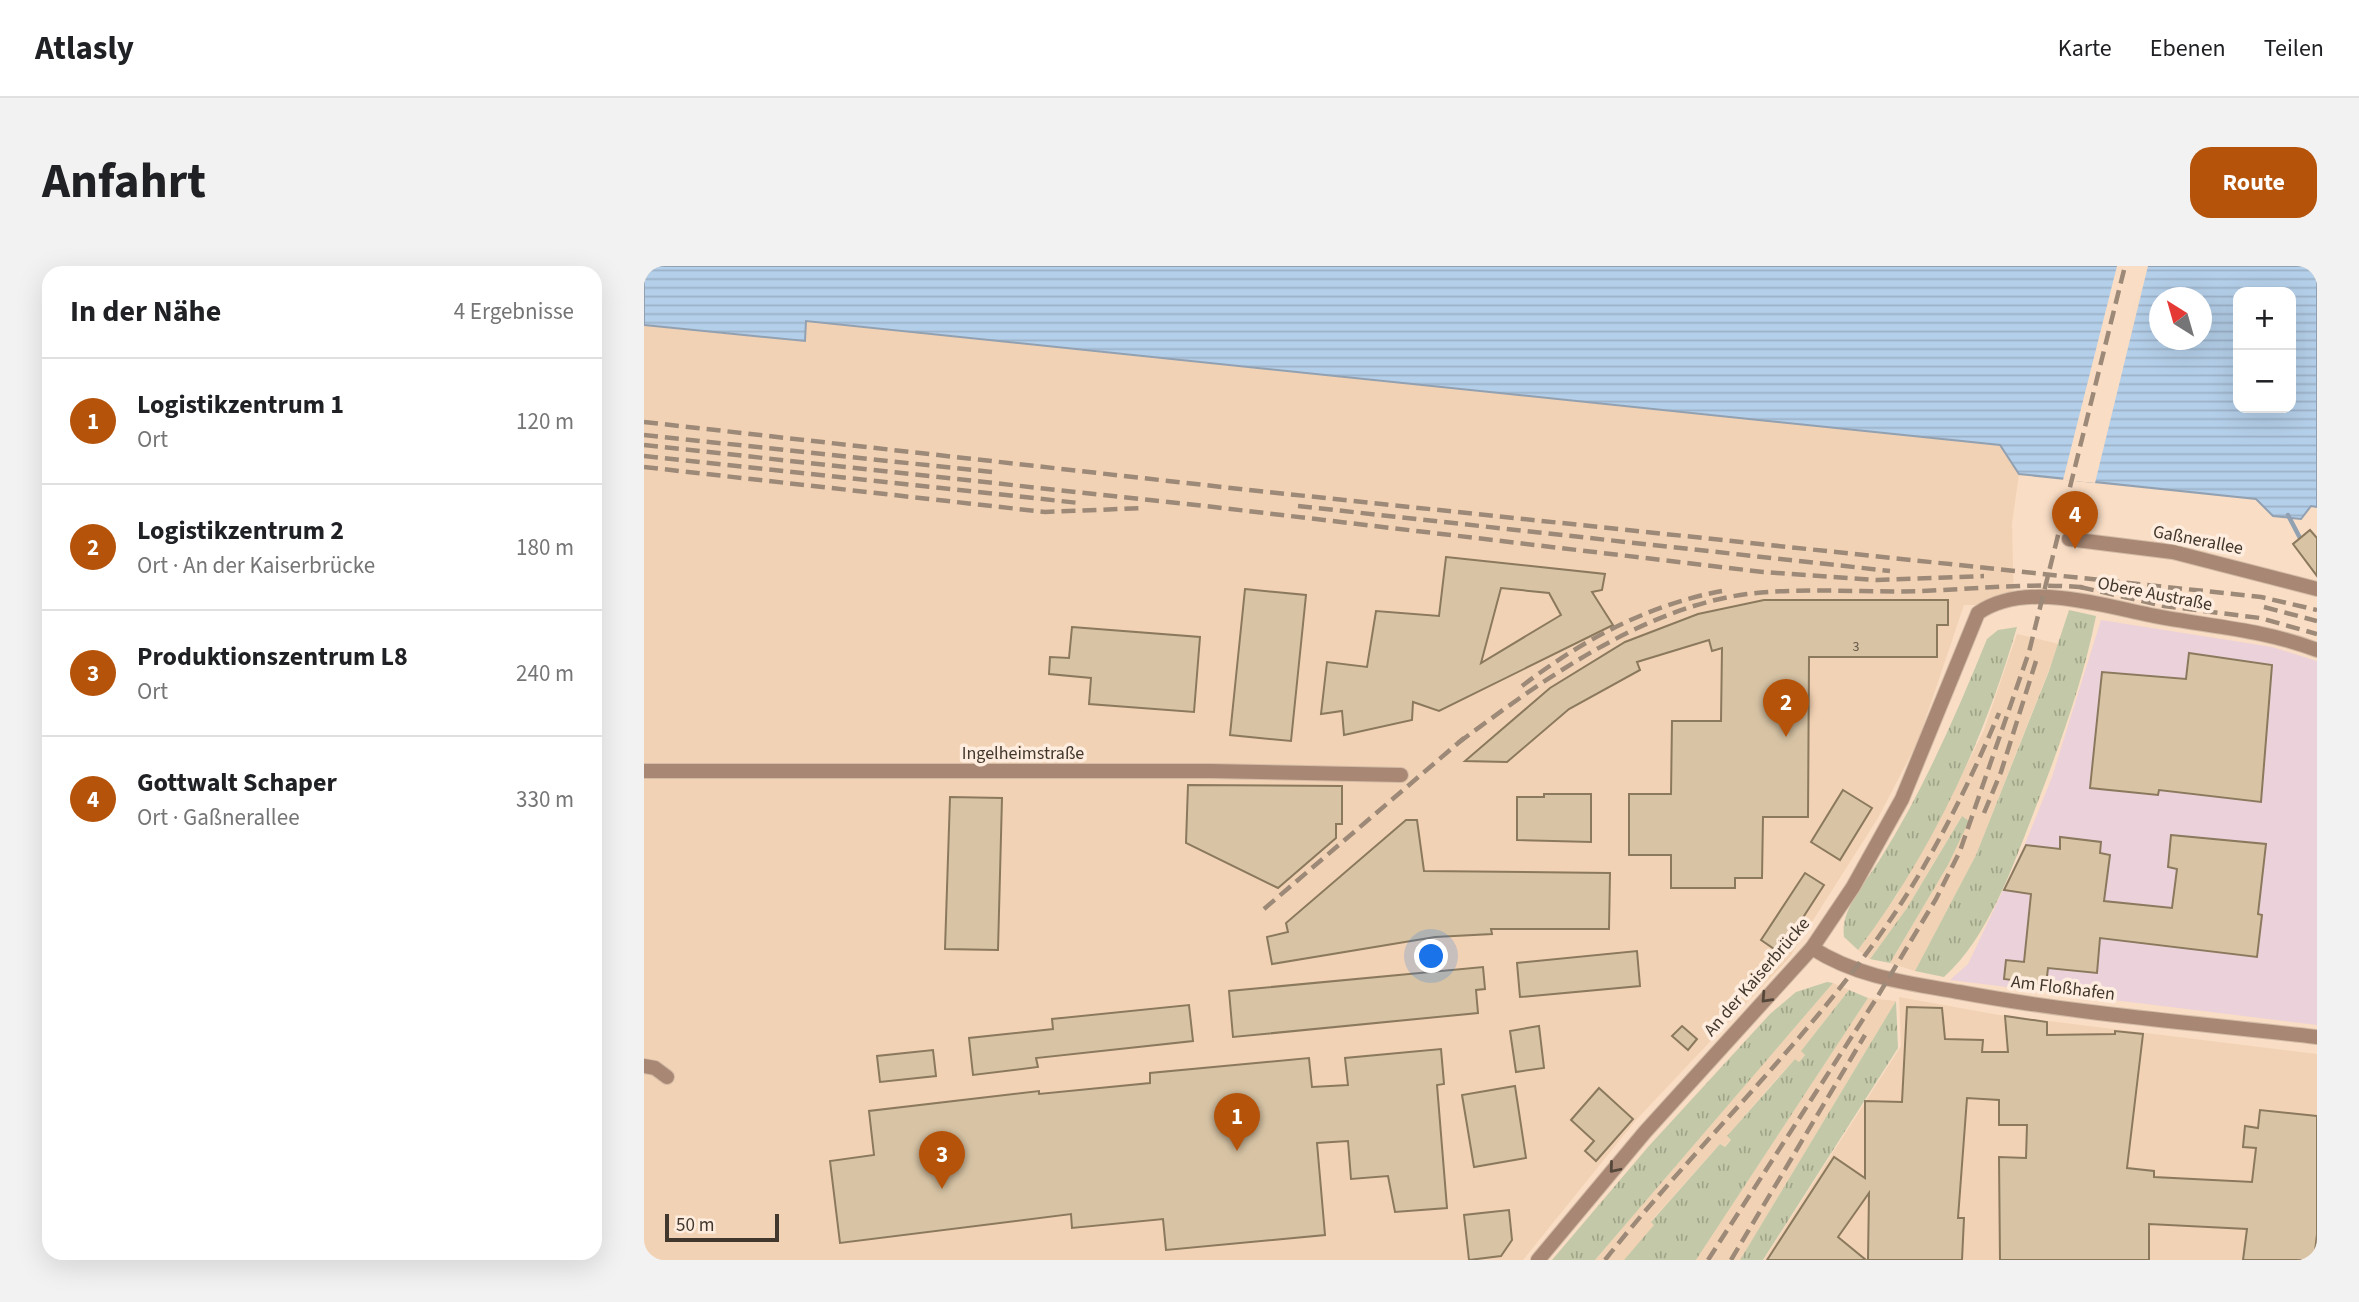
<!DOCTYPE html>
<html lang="de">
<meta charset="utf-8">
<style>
body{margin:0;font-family:"Source Sans 3",sans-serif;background:#f2f2f2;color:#202124}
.controls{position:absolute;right:21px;top:21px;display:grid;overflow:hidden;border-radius:14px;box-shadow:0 7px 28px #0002}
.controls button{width:63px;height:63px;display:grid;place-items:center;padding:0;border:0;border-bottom:2px solid #e0e0e0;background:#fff;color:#202124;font:35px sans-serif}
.compass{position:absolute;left:1505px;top:21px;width:63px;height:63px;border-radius:50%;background:#fff;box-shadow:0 7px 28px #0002;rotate:323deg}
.scale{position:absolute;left:21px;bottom:18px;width:114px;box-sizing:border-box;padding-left:7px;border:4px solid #41372d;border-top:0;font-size:19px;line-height:24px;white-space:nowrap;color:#41372d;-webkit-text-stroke:5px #feedde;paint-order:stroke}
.you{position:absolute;left:788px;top:691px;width:24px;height:24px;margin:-18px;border:5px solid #fff;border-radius:50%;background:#1a73e8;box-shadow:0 0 0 10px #1a73e833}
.badge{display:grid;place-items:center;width:46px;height:46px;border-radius:50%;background:#b45309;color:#fff;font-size:23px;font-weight:700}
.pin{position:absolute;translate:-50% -58px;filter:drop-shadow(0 2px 4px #0008)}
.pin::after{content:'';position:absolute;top:37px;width:24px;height:21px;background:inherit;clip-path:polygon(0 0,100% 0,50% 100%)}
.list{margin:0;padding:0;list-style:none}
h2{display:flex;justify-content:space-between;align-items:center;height:91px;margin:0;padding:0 28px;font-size:30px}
h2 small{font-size:23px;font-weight:400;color:#757577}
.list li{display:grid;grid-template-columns:46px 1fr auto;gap:21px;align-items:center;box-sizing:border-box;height:126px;padding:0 28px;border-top:2px solid #e0e0e0}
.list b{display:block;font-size:26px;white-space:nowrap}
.list p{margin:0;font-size:23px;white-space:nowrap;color:#757577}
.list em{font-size:23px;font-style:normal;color:#757577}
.map{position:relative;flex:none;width:1673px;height:994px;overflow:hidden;border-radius:21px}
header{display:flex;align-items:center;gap:42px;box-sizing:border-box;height:98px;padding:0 35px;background:#fff;border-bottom:2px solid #e0e0e0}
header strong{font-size:33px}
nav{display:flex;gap:38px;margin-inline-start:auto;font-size:24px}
.intro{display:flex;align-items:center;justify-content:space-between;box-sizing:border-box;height:168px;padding:0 42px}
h1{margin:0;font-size:49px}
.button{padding:18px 32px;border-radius:21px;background:#b45309;color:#fff;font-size:24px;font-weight:700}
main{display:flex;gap:42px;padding:0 42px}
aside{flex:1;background:#fff;border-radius:21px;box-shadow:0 7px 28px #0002}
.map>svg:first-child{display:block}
.commercial{fill:#ebd1da}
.built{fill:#f2d2b4}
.grass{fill:url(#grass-tufts)}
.water{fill:url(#water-rules);stroke:#92a1b1;stroke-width:2;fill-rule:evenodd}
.pier{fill:#f9ddc5}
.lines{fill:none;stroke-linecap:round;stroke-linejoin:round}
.stream{stroke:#92a1b1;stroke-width:4.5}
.building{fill:#d8c4a5;stroke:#8b795e;stroke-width:2;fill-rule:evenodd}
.street-casing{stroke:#d4bca7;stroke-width:16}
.street{stroke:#a88874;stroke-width:14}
.rail{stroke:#9c8978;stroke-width:4.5;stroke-dasharray:14 7;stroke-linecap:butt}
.oneway{stroke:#56473b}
.labels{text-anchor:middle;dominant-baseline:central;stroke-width:7;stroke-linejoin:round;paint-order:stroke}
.number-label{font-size:14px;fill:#675a4b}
.street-label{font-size:18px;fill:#41372d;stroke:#feedde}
</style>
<header>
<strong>Atlasly</strong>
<nav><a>Karte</a><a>Ebenen</a><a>Teilen</a></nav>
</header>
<div class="intro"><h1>Anfahrt</h1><a class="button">Route</a></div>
<main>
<aside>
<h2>In der Nähe<small>4 Ergebnisse</small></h2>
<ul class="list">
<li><span class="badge">1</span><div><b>Logistikzentrum 1</b><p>Ort</p></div><em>120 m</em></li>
<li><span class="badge">2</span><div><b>Logistikzentrum 2</b><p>Ort · An der Kaiserbrücke</p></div><em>180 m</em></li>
<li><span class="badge">3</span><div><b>Produktionszentrum L8</b><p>Ort</p></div><em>240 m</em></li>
<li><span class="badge">4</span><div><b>Gottwalt Schaper</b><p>Ort · Gaßnerallee</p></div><em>330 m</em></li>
</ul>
</aside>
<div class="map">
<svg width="1673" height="994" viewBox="0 0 1673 994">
<defs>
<pattern id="grass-tufts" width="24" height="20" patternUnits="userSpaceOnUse" patternTransform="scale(1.75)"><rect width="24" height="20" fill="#c3c9a8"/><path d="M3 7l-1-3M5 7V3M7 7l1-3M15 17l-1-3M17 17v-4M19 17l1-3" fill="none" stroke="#a0a489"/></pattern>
<pattern id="water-rules" width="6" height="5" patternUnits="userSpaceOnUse" patternTransform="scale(1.75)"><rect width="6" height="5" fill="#b4cfe9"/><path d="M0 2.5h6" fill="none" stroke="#9cb2c8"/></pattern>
</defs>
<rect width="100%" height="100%" fill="#f9ddc5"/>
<polygon class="commercial" points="1457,354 1628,381 1673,395 1673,759 1306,714 1324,698 1381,578 1408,511"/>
<g class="built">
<polygon points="161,55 1356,179 1375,208 1368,258 1370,339 1320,339 1274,475 1234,552 1145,692 992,854 879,994 0,994 0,59 160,75"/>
<polygon points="1373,368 1415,378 1332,589 1271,705 1246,697 1304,599 1324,555 1317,551 1263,642 1226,693 1214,684 1253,629 1304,537 1340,464"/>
<polygon points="1189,717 1205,724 1157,785 1161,788 1155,796 1151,793 1128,818 1083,870 1087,874 1080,881 1076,878 1007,955 1011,959 980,994 951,994"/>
<polygon points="1255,731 1355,749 1673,788 1673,968 1670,994 1120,994 1257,780"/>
<polygon points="1224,732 1252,735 1096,994 1052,994"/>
</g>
<g class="grass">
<path d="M1425,344L1452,350C1439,415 1417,476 1393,538C1371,594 1346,670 1300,711L1271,705L1332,589L1405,405Z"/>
<path d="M1373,361C1340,475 1286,589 1214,684L1200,671C1196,644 1221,617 1235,595C1279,525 1312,449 1343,373L1354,364Z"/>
<polygon points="1318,550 1325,555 1304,599 1246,697 1226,693 1263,642"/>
<polygon points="1183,716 1189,717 951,994 908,994 1004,881 1126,748 1152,726"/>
<polygon points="1205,724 1224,732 1052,994 980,994 1010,959 1007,956 1076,878 1081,881 1087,874 1083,870 1151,793 1155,796 1161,789 1157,785"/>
<polygon points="1252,735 1254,782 1119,994 1096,994"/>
</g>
<path class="water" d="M0,0H1673V241L1667,240L1657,253L1629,250L1612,233L1375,208L1356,179L162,55L161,75L0,59ZM1594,26H1647V142H1594ZM1516,32H1558V74H1516Z"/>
<polygon class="pier" points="1473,0 1504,0 1451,217 1419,214"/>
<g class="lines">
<polyline class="stream" points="1644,249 1656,272"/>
</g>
<g class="building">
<polygon points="1666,264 1673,272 1673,310 1649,278"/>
<path d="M802,291L961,308L958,324L948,326L969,359L795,445L769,436L768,454L700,469L698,445L677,448L683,396L723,401L732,345L795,350ZM857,322L905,327L917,349L837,397Z"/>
<polygon points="601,323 662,329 647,475 586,469"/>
<polygon points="1120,334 1304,334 1304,359 1293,359 1293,391 1165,391 1164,551 1119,551 1118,612 1091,612 1091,622 1027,622 1027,589 985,589 985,528 1027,528 1028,455 1077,455 1078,382 1068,385 1065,374 993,396 996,404 925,443 863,496 821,495 906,422 981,376 1054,348"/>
<polygon points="428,361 556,371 550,446 445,438 447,412 405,408 406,391 425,392"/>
<polygon points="1545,387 1628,399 1617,536 1515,524 1514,529 1446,522 1458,406 1542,413"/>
<polygon points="544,519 698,520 698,558 692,558 692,572 634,622 542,577"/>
<polygon points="1199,524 1228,542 1196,594 1167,576"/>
<polygon points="900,528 947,528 947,576 873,574 873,531 900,531"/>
<polygon points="306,531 358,532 354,684 301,683"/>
<polygon points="762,554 773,554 780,605 966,607 965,663 847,663 848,668 791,671 628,698 623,671 644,666 642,657"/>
<polygon points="1527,569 1622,578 1614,648 1618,649 1613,691 1456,672 1453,707 1404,702 1402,719 1360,713 1362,694 1380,696 1387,628 1360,624 1382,579 1416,583 1416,571 1457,576 1456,587 1466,589 1460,635 1528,642 1533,603 1524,601"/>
<polygon points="1161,607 1180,619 1136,687 1117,674"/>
<polygon points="993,685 996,720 876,731 873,697"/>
<polygon points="839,701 841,723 832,724 834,747 589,771 585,725"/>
<polygon points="545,739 549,775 392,792 394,801 329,809 325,772 409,763 408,753"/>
<polygon points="1263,741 1298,742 1301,773 1339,774 1338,786 1364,786 1361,750 1403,756 1403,769 1471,768 1471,765 1499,768 1483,902 1510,905 1510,911 1608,916 1612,882 1599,881 1601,860 1614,862 1616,844 1673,850 1673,968 1670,994 1599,994 1603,963 1505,958 1505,994 1356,994 1355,891 1382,892 1383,859 1355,859 1355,834 1323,832 1314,952 1320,952 1318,994 1224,994 1225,927 1194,971 1222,994 1123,994 1190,891 1221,912 1221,835 1258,836"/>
<polygon points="895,760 900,802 872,806 866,765"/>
<polygon points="1038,760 1053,773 1044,784 1028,770"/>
<polygon points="797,783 800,818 793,819 803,942 751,946 744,910 707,913 704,875 673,877 681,969 522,984 519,953 428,962 427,948 196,977 186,895 230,889 225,845 395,825 395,828 506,817 506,807 665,792 668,821 704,819 701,792"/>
<polygon points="289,784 292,810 236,816 233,790"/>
<polygon points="871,820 882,892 830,901 818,829"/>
<polygon points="955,822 989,853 952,895 941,885 950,875 927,854"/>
<polygon points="865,944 868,974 857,990 825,994 820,949"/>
</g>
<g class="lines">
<defs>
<g id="street">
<polyline points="1425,273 1529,286 1673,323"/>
<polyline points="0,505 567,505 757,509"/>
<path d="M1168,682C1213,711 1263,717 1315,726C1433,748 1554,757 1673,771"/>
<polyline points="0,800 11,802 23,811"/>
<path d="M894,994L1001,866L1168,682L1209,621L1258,533L1334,347C1385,312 1467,343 1522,352C1573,361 1624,365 1673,384"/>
</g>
</defs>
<use href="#street" class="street-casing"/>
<use href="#street" class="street"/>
<g class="rail">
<polyline points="0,156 596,223 1617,331 1673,344"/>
<polyline points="0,169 348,206"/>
<polyline points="0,179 570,241 1119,306 1233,314 1340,310"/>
<polyline points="0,190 435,237"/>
<polyline points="0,201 401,246 501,242"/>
<polyline points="654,240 1246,305"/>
<polyline points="1436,321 1520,340 1616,352 1673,368"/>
<polyline points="1620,341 1673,355"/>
<path d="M878,420C937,375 1003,339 1078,325"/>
<path d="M814,477C897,415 998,342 1103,328C1160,321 1219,327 1277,325C1334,323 1390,316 1446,322"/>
<polyline points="1340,547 1357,506 1392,395"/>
<polyline points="620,643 820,472"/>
<path d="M961,994C1043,890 1140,798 1219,692C1276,617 1319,533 1355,447"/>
<polyline points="1064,994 1232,733 1292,633 1316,585 1385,386 1481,0"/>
<polyline points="1087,994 1221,769"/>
</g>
</g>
<defs><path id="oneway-chevron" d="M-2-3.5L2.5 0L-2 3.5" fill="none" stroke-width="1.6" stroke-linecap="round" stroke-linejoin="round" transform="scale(1.75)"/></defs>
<g class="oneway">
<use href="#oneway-chevron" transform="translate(1122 732) rotate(133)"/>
<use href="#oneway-chevron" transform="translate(970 902) rotate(130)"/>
</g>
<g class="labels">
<g class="number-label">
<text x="1212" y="381">3</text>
</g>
<g class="street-label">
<text transform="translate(1554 274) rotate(11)">Gaßnerallee</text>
<text transform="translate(1511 328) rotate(11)">Obere Austraße</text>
<text x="379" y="487">Ingelheimstraße</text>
<text transform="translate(1113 711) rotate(-49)">An der Kaiserbrücke</text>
<text transform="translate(1419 722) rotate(7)">Am Floßhafen</text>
</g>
</g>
</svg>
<div class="controls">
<button>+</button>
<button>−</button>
</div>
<svg class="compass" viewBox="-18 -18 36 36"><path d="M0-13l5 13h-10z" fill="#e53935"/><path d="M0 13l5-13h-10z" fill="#757577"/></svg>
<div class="scale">50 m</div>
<div class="you"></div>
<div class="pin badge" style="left:593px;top:885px">1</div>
<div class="pin badge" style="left:1142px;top:471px">2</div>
<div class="pin badge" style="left:298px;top:923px">3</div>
<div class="pin badge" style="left:1431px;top:283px">4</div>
</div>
</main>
